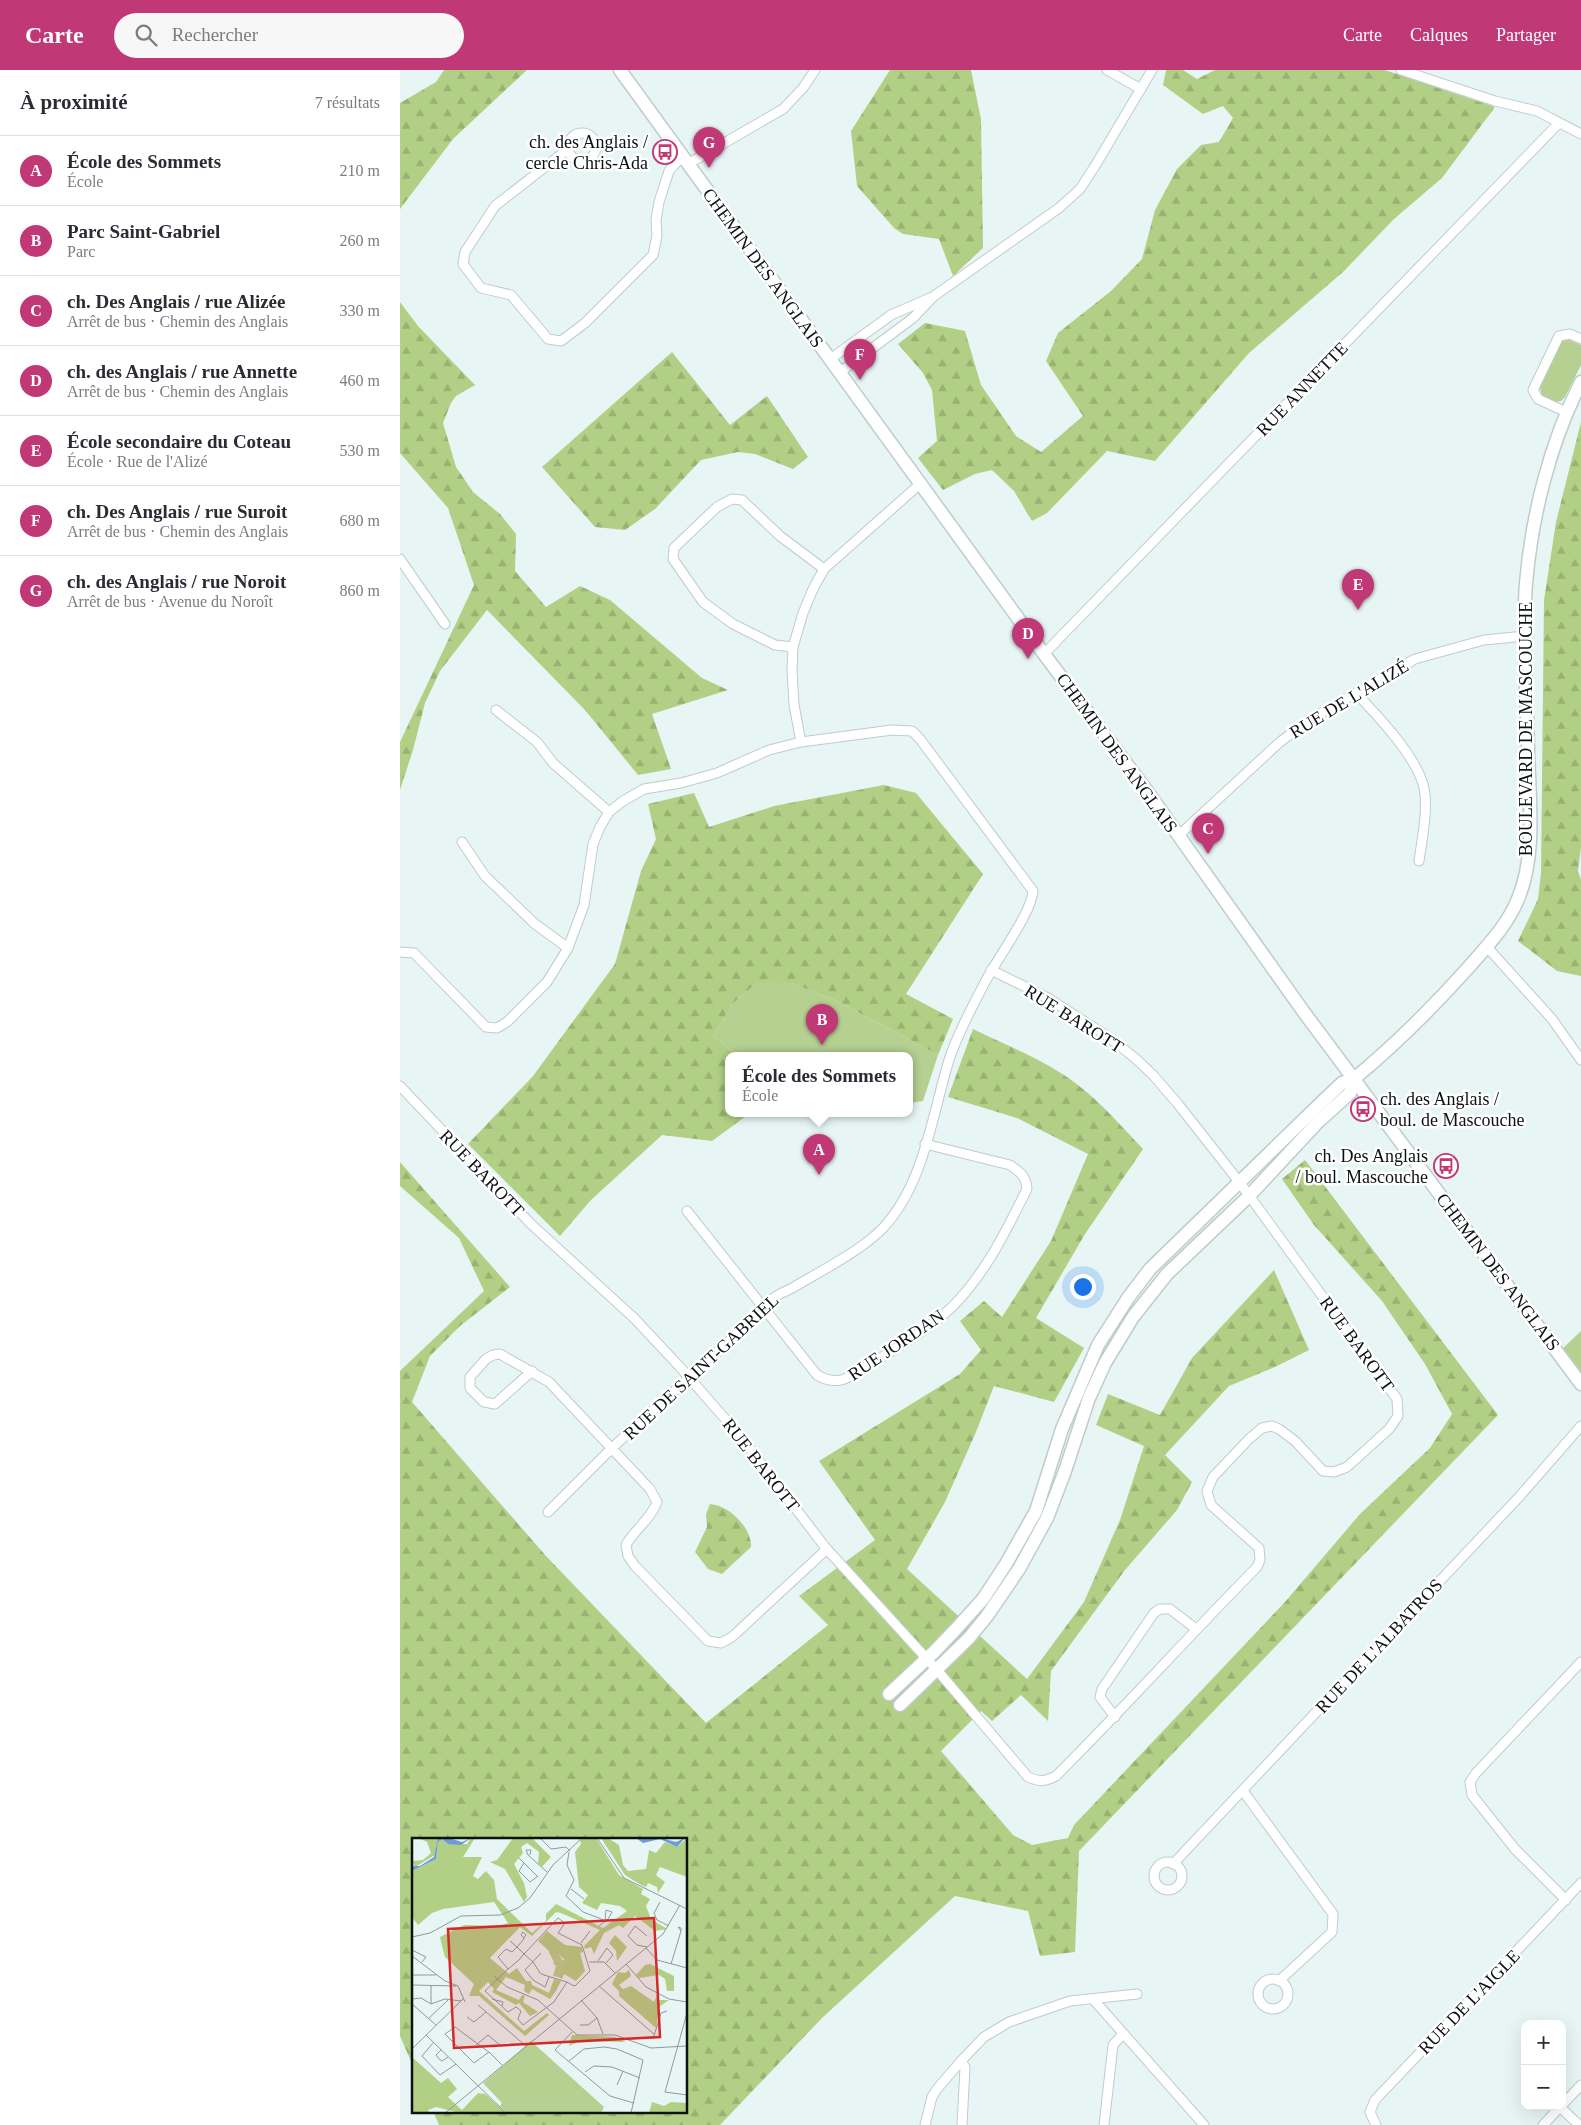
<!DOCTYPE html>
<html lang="fr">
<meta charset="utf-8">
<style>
body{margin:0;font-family:"Times New Roman",serif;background:#f7f7f7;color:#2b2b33}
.controls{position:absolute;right:15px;bottom:15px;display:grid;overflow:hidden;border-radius:10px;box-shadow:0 5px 20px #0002}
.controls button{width:45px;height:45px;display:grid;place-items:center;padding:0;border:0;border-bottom:1px solid #e1e1e2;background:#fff;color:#2b2b33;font:25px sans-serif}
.you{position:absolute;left:682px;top:1216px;width:18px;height:18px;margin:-12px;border:4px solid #fff;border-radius:50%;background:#1a73e8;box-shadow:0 0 0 8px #1a73e833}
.badge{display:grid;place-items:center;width:32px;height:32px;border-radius:50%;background:#c03875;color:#fff;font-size:16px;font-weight:700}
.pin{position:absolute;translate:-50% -41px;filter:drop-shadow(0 1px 2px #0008)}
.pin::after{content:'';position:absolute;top:26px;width:18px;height:15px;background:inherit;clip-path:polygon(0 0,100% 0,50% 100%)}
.popup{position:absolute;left:325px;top:982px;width:188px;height:65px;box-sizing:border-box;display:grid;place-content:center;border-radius:10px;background:#fff;filter:drop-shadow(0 1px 4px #0005);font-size:16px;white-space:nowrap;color:#7c7c81}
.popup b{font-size:19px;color:#2b2b33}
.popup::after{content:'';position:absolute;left:50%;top:100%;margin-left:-10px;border:10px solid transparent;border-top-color:#fff}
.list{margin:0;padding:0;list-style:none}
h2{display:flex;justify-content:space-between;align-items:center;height:65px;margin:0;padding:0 20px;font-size:21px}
h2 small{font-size:16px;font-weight:400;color:#7c7c81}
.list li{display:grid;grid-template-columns:32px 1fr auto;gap:15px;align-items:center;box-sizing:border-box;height:70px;padding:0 20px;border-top:1px solid #e1e1e2}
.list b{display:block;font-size:19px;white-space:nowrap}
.list p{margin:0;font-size:16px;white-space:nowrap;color:#7c7c81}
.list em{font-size:16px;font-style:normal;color:#7c7c81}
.icon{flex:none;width:28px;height:28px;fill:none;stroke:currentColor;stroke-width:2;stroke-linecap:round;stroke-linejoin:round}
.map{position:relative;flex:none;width:1181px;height:2055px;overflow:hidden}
header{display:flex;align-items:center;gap:30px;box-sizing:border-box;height:70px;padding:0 25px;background:#c03875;color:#fff}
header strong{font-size:24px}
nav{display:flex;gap:28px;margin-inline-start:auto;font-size:18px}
.search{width:350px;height:45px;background:#f7f7f7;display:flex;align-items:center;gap:12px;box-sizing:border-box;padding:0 18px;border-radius:28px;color:#7c7c81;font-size:19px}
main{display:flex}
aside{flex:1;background:#fff}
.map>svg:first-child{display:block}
.green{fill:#b6d091}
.forest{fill:url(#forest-firs)}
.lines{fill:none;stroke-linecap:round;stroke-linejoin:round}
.street-casing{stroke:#becccc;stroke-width:11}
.secondary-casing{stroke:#becccc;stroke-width:15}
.street{stroke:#fff;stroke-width:9}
.secondary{stroke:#fff;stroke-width:12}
.labels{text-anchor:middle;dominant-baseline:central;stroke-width:5;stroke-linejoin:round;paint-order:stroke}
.poi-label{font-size:18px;fill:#0c1111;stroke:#fff;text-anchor:end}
.street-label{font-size:18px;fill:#0c1111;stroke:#fff}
.inset-road{fill:none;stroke:#8f9a9a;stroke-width:1}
.view{fill:#d62828;fill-opacity:0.15;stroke:#d62828;stroke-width:2.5}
.inset-edge{fill:none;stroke:#0c1111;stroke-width:2.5}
</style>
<header>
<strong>Carte</strong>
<div class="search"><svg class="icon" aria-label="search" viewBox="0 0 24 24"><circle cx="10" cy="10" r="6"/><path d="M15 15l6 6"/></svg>Rechercher</div>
<nav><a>Carte</a><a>Calques</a><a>Partager</a></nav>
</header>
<main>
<aside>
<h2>À proximité<small>7 résultats</small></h2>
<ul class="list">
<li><span class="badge">A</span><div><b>École des Sommets</b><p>École</p></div><em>210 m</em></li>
<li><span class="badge">B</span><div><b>Parc Saint-Gabriel</b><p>Parc</p></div><em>260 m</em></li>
<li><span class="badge">C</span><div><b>ch. Des Anglais / rue Alizée</b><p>Arrêt de bus · Chemin des Anglais</p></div><em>330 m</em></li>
<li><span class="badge">D</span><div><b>ch. des Anglais / rue Annette</b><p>Arrêt de bus · Chemin des Anglais</p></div><em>460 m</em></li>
<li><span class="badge">E</span><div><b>École secondaire du Coteau</b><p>École · Rue de l'Alizé</p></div><em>530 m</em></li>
<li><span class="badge">F</span><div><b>ch. Des Anglais / rue Suroit</b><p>Arrêt de bus · Chemin des Anglais</p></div><em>680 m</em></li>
<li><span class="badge">G</span><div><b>ch. des Anglais / rue Noroit</b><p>Arrêt de bus · Avenue du Noroît</p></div><em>860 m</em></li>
</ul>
</aside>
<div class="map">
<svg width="1181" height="2055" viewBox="0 0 1181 2055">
<defs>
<pattern id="forest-firs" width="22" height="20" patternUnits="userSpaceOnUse" patternTransform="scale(1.25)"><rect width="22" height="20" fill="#b2d085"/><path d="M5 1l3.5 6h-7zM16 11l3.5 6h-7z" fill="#98b272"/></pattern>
</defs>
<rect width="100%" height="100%" fill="#e7f6f5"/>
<g class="green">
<polygon points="1167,269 1181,275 1181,295 1165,327 1161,331 1155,332 1142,326 1139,314 1162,271"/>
<polygon points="357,913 391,913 435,930 538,985 523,1031 509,1033 509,986 339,986 313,966 333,933"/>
<polygon points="1181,1261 1181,1317 1158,1283"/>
</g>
<g class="forest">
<polygon points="44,0 127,0 53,69 0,139 0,33 36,12"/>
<polygon points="490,0 571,0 581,49 583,178 553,206 539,169 503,164 494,158 457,116 451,61"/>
<polygon points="766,0 783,0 797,9 815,0 985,0 1095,37 1042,108 994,149 943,202 849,283 755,391 707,381 647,443 632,451 614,421 592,400 575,404 543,420 518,388 537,371 532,320 523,303 498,274 525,253 565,261 581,315 616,366 641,382 683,346 646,291 658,263 711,221 742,189 755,140 777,99 801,75 819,72 833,48 823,36 803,44 763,15"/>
<polygon points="0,232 18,256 75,315 56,326 51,333 43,353 56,397 73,422 100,444 116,464 115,501 146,537 180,516 210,530 302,608 328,620 252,644 271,699 238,705 185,640 87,540 40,601 25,633 13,680 0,720 0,672 74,515 48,438 0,383"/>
<polygon points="272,282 330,355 367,326 408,387 393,399 355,384 338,382 301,390 255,439 225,460 195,457 142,397"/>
<polygon points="1181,352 1181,777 1178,801 1181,810 1181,906 1157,901 1118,871 1138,829 1141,803 1144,530 1156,452"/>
<polygon points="484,715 516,723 583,804 506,924 553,949 538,985 435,930 391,913 357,913 333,933 313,966 339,986 329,986 329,1044 349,1044 312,1071 262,1065 191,1130 160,1166 68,1074 133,1006 215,894 241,801 256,769 248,734 294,723 309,757 374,736"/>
<path d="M573,959C606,975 644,990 674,1012C700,1031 721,1056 743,1079L685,1164L636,1248L684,1278L654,1332L594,1316L576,1362L545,1432L507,1499L627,1609L684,1532L720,1450L744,1376L696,1355L708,1324L760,1345L792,1288L874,1200L909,1280L875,1297L829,1316L765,1385L792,1412L777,1440L725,1500L651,1601L648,1651L621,1625L592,1651L581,1641L541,1681L613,1765L632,1775L668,1768L674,1755L885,1532L960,1444L1030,1378L1052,1344L1025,1294L982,1231L914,1155L882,1109L905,1090L1098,1345L679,1781L675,1882L640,1886L628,1841L555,1826L422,1948L320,2055H39L33,2041H286V1769H14V1998L0,1966V1301L84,1221L59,1168L0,1116V1092L110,1217L60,1256L30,1286L12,1332L146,1486L306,1653L428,1555L399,1526L475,1470L419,1391L560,1304L581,1280L560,1251L584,1231L602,1247L651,1171L688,1084L617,1048L548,1027Z"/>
<path d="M310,1434C329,1435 352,1458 351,1477L322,1504L308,1499L295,1482L307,1457L306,1444Z"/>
</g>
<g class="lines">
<defs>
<g id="street">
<polyline points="707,0 741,19"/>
<polyline points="1001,0 1095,31 1137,41 1181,64"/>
<circle cx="182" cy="77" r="14"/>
<polyline points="168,79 95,136 65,182 63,194 81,218 111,225 148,269 161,271 185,253 253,185 257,166 256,150 259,132 269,101 282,86"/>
<polyline points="288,94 383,39 403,18 415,0"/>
<polyline points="429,290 491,245 530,228"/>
<polyline points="439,303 513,248 534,226 659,138 680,119 695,96 752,0"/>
<polyline points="1166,342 1138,329 1133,320 1159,266 1170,264 1181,269"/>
<polyline points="0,489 45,554"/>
<polyline points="393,577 375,575 333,554 303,532 273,489 274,478 317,437 332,429 342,430 380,466 424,499"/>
<polyline points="644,584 1159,53"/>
<path d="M956,623C977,645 1012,682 1022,711C1030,732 1022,769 1019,791"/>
<polyline points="96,640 137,672 153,693 209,742"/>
<polyline points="401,672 394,635 392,600 393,577 403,543 413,519 424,499 520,414"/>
<polyline points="778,766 880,672 909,650 956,623 1015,589 1084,570 1125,566"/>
<polyline points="62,772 85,806 135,854 168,878"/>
<polyline points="1087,877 1152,949 1181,990"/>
<path d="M0,882L14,883L86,957L97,958L107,952L147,912L168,878L184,835L193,774L200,757L209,742L223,731L244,719L281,713L317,703L369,680L401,672L492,660L512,661L520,669L633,821C631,845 594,892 582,918C570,941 557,965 549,990C532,1046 524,1114 483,1158C462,1180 421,1201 394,1217C382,1224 372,1225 365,1238L212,1378L148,1442"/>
<path d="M0,1016L131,1154L234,1248L279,1296L341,1367L425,1477L537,1600L628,1707C640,1712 644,1712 656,1706C724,1638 789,1566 857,1497L860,1490L859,1478L811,1435L807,1421L813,1407L849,1369L862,1358L872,1356L879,1359L895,1371L923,1401L934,1402L947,1397L989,1359L998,1346L997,1329L840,1113L778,1034L753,1005L735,988L707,966L648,928L591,900"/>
<path d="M287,1141L417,1305C441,1319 453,1304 474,1292C501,1275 529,1259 552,1237C586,1203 606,1161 627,1119C626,1106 620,1102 610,1095L525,1074"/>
<path d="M132,1301L95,1334L84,1332L70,1318V1307L86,1289L93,1285L100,1284L149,1312L250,1419L257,1432C251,1449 235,1459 226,1475L228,1486L235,1496L308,1571L321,1573L332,1567L427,1479"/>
<polyline points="715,1647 700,1627 702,1619 754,1543 760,1539 770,1539 796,1559"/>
<polyline points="843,1721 933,1844 932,1862 879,1911"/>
<circle cx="768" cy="1806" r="14"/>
<polyline points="773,1794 1119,1427 1181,1356"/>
<polyline points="1166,1830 1115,1779 1072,1725 1070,1712 1076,1703 1181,1592"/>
<circle cx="873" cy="1924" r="15"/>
<polyline points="693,1929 804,2055"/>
<polyline points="561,1991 565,1997 562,2055"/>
<polyline points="1162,2035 1181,2015"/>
<polyline points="1160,2037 1179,2055"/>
<polyline points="525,2055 532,2027 537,2019 561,1991 584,1967 609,1952 670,1931 737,1924"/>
<polyline points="704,2055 713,1975 723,1964"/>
<polyline points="976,2055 970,2042 975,2030 1181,1813"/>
<polyline points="1143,2055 1161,2036"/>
</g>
<g id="secondary">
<polyline points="220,0 644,584 747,721 903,941 1181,1314"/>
<path d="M489,1624L534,1582L556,1559L583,1529L606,1494L636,1441L662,1359L698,1275L728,1228L750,1199L923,1031L942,1013L955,1008C996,974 1033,937 1068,898C1087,876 1107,856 1118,829C1137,784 1129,727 1128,679C1127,624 1122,568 1126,513C1132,445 1150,373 1181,312"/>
<polyline points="500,1635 569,1568 587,1546 619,1499 647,1448 665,1401 689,1328 705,1293 733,1247 767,1204 849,1126 918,1052 950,1023 955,1008"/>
</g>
</defs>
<use href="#street" class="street-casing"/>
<use href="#secondary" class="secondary-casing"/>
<use href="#street" class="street"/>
<use href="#secondary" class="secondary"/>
</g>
<defs>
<symbol id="bus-ring" viewBox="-11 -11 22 22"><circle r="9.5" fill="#fff" stroke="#c03875" stroke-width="1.5"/><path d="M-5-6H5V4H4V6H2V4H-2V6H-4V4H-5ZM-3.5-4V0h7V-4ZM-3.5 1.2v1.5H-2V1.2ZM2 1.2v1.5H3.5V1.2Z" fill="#c03875"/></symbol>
</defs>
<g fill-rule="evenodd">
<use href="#bus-ring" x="251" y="68" width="28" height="28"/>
<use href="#bus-ring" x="949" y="1025" width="28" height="28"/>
<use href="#bus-ring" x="1032" y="1082" width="28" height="28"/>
</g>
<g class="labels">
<g class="poi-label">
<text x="248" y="72">ch. des Anglais /<tspan x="248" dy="21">cercle Chris-Ada</tspan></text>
<text x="980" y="1029" text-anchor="start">ch. des Anglais /<tspan x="980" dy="21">boul. de Mascouche</tspan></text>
<text x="1028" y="1086">ch. Des Anglais<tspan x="1028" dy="21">/ boul. Mascouche</tspan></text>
</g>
<g class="street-label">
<text transform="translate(363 198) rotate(54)">CHEMIN DES ANGLAIS</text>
<text transform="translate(902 319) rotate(-46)">RUE ANNETTE</text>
<text transform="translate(949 629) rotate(-31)">RUE DE L'ALIZÉ</text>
<text transform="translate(1126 659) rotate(-90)">BOULEVARD DE MASCOUCHE</text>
<text transform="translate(717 683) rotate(54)">CHEMIN DES ANGLAIS</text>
<text transform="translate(674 949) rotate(32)">RUE BAROTT</text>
<text transform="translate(82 1103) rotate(46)">RUE BAROTT</text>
<text transform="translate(1098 1202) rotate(53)">CHEMIN DES ANGLAIS</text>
<text transform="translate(957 1274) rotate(54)">RUE BAROTT</text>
<text transform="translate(496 1275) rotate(-34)">RUE JORDAN</text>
<text transform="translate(301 1297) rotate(-43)">RUE DE SAINT-GABRIEL</text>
<text transform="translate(361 1395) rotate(52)">RUE BAROTT</text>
<text transform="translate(979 1576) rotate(-47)">RUE DE L'ALBATROS</text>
<text transform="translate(1069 1932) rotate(-46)">RUE DE L'AIGLE</text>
</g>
</g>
<g transform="translate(12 1768)">
<rect width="275" height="275" fill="#e7f6f5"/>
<path d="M147,117L152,124L146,139L141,138L144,128L141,125ZM119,203L192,269L189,275H95L88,268L90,265L71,245Z" fill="#b6d091"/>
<path d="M6,0H26L23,17L3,29L0,23L11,22L19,15L15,4ZM59,0H63L51,19H70L61,38L66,41L74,33L82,42L85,61L120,95L134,83V76L144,66L191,90L215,73L208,68L189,65L185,72L170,65L176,57L167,49L163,14L169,6L168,2L173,0H184L207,37L231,51L229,56L238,61L234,68L239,81L255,91L243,93L223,78L211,90L207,87L192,95L182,116L179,109L173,111L172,108L188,92L149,75L144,74L120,98L108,89L78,120L97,136L105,130L114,143H119L120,147L137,155L142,141L149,143L144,153L138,161L120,151L117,156L112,153L113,147L94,139L84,152L107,162L110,157L113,158L111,164L126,174L118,178L107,165L104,167L80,154L82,151L76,144L67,153L112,193L135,175L137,177L113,198L67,158H57L62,146L33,119L30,108L28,99L52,87L87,88L96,85L82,64L31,71L20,75L6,87L0,79V33L24,21L26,4L30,1L36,6H55ZM101,0H120L139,19L130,29L126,25L127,14L115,5L109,9L111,15L102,26L112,45L115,59L112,64L93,31L78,24L85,22ZM189,0H196L207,7L211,27L216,33L234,31L237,12L244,15L253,4L265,9L275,0V39L248,29L244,37L253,44L246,55L245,49L236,45L234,49L229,47L213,37ZM135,93L153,107L170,109L171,114L168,115L173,133L164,143L152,136L150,141L146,139L152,121L147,117L142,124L136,112L126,103ZM203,97L215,109L205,123L204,113L197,105ZM238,126L262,138V153H255L253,141L247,137L227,140L224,137L233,127ZM217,132L219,138L207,147L211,151L219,148L242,164L245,157L247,162H257L247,169L244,190L207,158V153L200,146L206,134L213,135ZM160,197L203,199L214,204L168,203L157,208ZM0,219L29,245L36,240L45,251L36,259L50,272L66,255L73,256L94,275H48L24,269L16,272L18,275H0ZM240,264L252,268L259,264L275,265V275H237Z" fill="#b2d085"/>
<path d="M26,0H37L50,4L59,0L49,7L36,6L30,1L26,4L24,21L0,33V28H8L22,19ZM224,0H249L264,4L273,0L265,9L248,1L231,5Z" fill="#6f99d7"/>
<path class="inset-road" d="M128,0L139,11L154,9L158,13M185,0L212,40L275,71M157,14L155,27L162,42L154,58L171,74L187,80L193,83L194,72L200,74L196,81L187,88M118,17L119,12H114L116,17L135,34M107,20L126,39M112,25L107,33L118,44L126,38M159,51L172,61M248,64L242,75L245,82L257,88M0,99L18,95L49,78L88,77L106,70L118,60L141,27L170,0M98,103L105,109L113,117L120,123L121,124L128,135L132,137L148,142L155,144L160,147L163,148L178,133L170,107L146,95L153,85L146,80L113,115L111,117L107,122L96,131L73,153L96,174L104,169L109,173L106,181L111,187L142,164L155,144M169,105L178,93M235,109L225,107L216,98L223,88L235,98M234,110L245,122L275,130M0,112L14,119L10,124M129,115L113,132L121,142L133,149L137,139M0,118L33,143L46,148L53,164M186,123L195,110L201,117L194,125M177,124H192L203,135M214,126L234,149L257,161L275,164M259,126L269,93L266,89L269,90V93M96,131L86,119L94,111L100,114L106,108L111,102L112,100L114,97L111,94L109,97L112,100M0,137H24M82,138L95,149L126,162L165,197H203L239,210L275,208M0,147L44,148M187,148L243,197M0,161L9,160L19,166L33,161L49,163M80,161L91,164L90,168M169,162L185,180L191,196M0,166L24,187M19,166V147M66,167L114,208M275,175L253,254L275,257M55,179L62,184L74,174M16,181L36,162M168,187H176L185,180M160,194L143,212L198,258L222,265M14,197L93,274M241,201L249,175L255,173M21,205L10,218L28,237L44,226M64,207L76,197L89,208M0,211L52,160M29,212L24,217L27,221L30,223L36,219M77,214L62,225L33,196L43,189L78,215L90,227M157,223L172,211L192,209L205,211L231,222L219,275M173,234L182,228L200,229L228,240M205,247L211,233M33,275L251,96L268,67"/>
<path class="view" d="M242,80L248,199L42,210L36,91Z"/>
<rect width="275" height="275" class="inset-edge"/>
</g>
</svg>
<div class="controls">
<button>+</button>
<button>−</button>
</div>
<div class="you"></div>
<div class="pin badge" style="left:419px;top:1105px">A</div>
<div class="popup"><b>École des Sommets</b>École</div>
<div class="pin badge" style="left:422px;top:975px">B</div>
<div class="pin badge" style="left:808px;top:784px">C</div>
<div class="pin badge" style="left:628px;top:589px">D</div>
<div class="pin badge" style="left:958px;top:540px">E</div>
<div class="pin badge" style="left:460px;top:310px">F</div>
<div class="pin badge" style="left:309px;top:98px">G</div>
</div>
</main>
